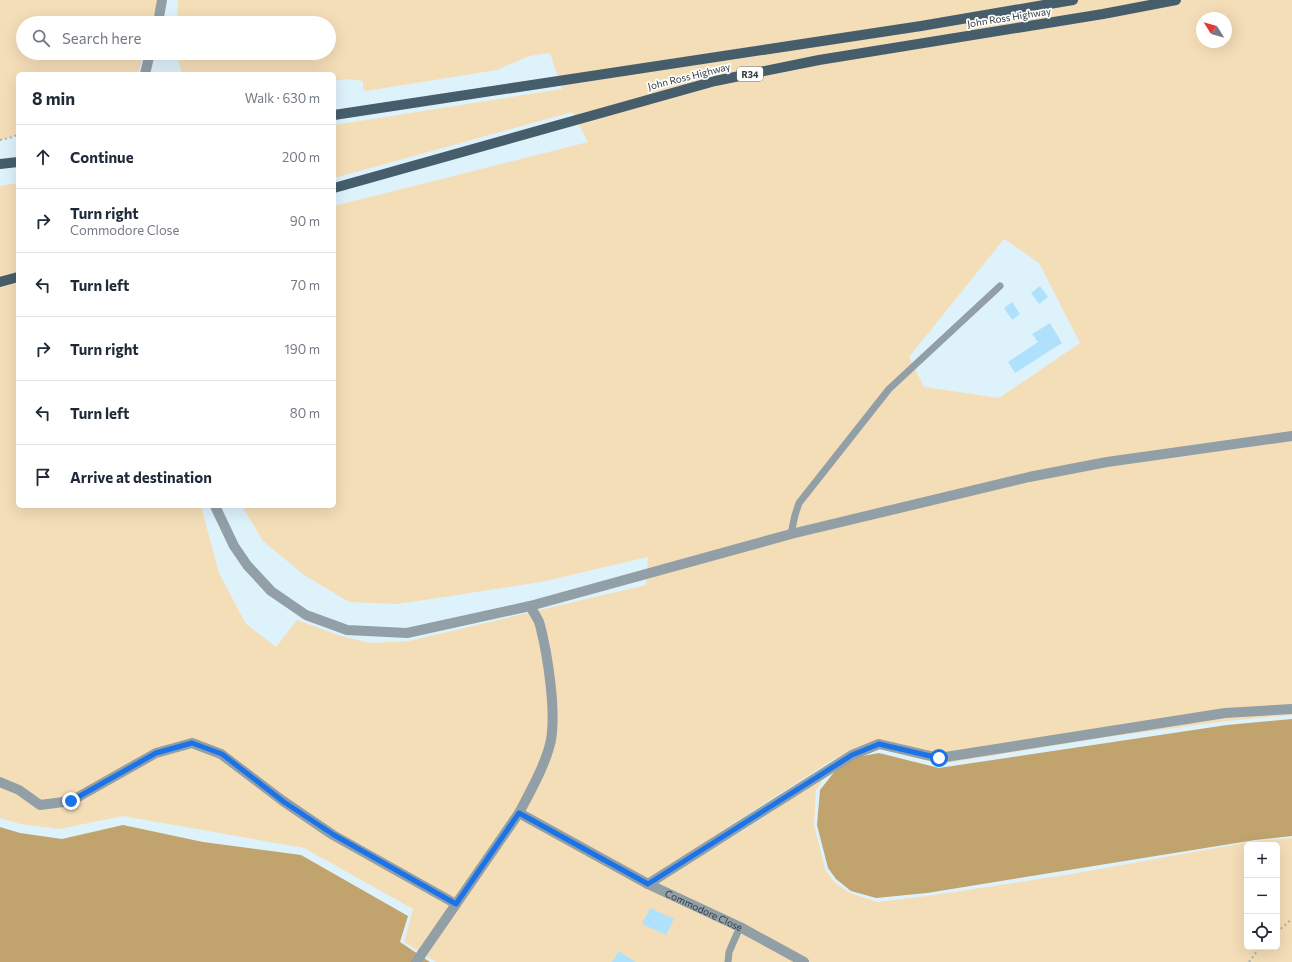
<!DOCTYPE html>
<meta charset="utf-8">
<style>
body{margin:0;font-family:Commissioner,sans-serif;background:#f2f2f3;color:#1f2937}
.controls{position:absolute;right:12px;bottom:12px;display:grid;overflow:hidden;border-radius:6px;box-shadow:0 4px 16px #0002}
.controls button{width:36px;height:36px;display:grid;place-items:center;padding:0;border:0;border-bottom:1px solid #e0e1e3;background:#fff;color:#1f2937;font:20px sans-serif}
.compass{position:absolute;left:1196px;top:12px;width:36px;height:36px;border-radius:50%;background:#fff;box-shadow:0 4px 16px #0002;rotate:307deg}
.stop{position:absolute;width:12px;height:12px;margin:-9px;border:3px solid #1a73e8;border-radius:50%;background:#fff}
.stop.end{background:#1a73e8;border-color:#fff;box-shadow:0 1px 4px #0008}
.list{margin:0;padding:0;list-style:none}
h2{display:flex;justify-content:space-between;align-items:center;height:52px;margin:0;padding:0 16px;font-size:17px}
h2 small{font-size:13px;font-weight:400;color:#747a83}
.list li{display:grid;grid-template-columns:26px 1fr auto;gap:12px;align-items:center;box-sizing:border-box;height:64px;padding:0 16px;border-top:1px solid #e0e1e3}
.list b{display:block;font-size:15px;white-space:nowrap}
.list p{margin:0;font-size:13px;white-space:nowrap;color:#747a83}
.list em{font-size:13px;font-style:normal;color:#747a83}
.icon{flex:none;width:22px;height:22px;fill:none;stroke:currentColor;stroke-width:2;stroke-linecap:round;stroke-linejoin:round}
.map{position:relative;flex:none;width:1292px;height:962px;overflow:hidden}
.search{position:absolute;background:#fff;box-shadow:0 4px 16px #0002;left:16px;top:16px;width:320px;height:44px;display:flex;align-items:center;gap:10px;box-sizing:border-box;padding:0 14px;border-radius:22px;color:#747a83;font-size:15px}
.panel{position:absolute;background:#fff;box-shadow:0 4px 16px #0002;left:16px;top:72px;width:320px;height:436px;border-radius:6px}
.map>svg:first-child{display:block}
.green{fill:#f4deb7;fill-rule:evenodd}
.water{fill:#c1a36d}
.building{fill:#afe1fc}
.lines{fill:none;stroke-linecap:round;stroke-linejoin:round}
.path{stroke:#a1b3bc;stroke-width:2;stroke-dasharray:2 3;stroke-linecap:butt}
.lane{stroke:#929fa6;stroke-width:7}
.street{stroke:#929fa6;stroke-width:10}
.primary{stroke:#465e6b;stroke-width:10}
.route{stroke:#1a73e8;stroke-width:5}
.labels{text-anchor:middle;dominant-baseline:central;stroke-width:3.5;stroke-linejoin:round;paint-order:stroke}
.shield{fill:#fff;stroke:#6d767b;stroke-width:1}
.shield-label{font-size:9px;font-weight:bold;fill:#2e3b42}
.street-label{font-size:10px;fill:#2e3b42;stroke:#fff}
</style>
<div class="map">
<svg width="1292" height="962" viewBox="0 0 1292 962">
<rect width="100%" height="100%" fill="#def2fc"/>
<g class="green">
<polygon points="0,0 162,0 158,23 23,23 23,53 144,53 138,74 18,74 18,134 13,137 0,140"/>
<path d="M178,0H1292V715L1227,721L1107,737L940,764L880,749H870V743C842,752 815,771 790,787C747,814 704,843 662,872L666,877L749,827L821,779V784L816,790L814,825L825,869L834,882L850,893L877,902L927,896L1072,874L1255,841L1292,838V962H436L404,942L413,909L304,848L123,816L59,829L20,824L0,818V186L18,183V506H201L219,573L246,624L276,647L297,620L341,636L370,643L409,641L646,585L648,557L541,582L444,597L397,604L349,602L304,575L263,541L242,506H334V206L588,142L572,112L334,178V125L562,89L550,53L529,56L497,70L366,91L363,89V81L347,79L334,81V74H182L176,53H329V23H177ZM1202,18H1226V42H1202ZM1004,239L1039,263L1080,343L999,398L924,387L909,357ZM1247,845H1277V947H1247Z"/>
</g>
<g class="water">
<polygon points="1292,719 1292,836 1255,840 927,893 876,898 851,891 836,879 828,868 817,825 820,790 835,771 852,758 879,753 939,768 1227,725"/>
<polygon points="123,825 203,842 301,855 408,916 400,942 430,962 0,962 0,827 20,833 62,839"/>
</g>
<g class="building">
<polygon points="1040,286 1048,297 1039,304 1031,293"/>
<polygon points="1012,302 1020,314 1012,320 1004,308"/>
<polygon points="1050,323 1062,343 1015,373 1008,362 1038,342 1032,334"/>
<polygon points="650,908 674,919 666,935 642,924"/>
<polygon points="619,951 635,962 612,962"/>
</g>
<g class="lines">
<g class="path">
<polyline points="0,140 13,137 18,134"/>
<polyline points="1277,932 1292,919"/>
<polyline points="1249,962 1260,947"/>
</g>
<g class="lane">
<polyline points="791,534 795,515 799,503 889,389 1000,286"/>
<polyline points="728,962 729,952 740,927"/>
</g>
<g class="street">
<polyline points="158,23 162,0"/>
<polyline points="145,74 150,53"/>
<polyline points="215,506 234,546 247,565 271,591 306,615 347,630 407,633 530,606 791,534 1029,477 1107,462 1292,436"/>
<polyline points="0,782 19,790 40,805 71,801 156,753 192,743 221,754 283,801 333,835 456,904"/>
<path id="s1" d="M519,813L648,884L740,927L804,962"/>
<polyline points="648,884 852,755 879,744 939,758 1225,713 1292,709"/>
<path d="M416,962L519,813C530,792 546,764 551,740C556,710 548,656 540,625C538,618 533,612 530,606"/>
</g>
<g class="primary">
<polyline points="334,115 921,26 1073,0"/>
<polyline points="0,164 18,162"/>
<polyline points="334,188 715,81 819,60 1103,14 1176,0"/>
<polyline points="0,282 18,277"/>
</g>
</g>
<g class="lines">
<polyline class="route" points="71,801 156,753 192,743 222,754 284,802 334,835 456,904 519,813 648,884 852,755 879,744 939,758"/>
</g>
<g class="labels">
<rect class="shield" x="737" y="67" width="26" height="14" rx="3"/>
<g class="shield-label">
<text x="750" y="74">R34</text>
</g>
<g class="street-label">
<text transform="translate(1009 17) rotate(-9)">John Ross Highway</text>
<text transform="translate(689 76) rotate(-14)">John Ross Highway</text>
<text stroke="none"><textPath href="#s1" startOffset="209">Commodore Close</textPath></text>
</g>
</g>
</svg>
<div class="controls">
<button>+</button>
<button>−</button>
<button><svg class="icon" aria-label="locate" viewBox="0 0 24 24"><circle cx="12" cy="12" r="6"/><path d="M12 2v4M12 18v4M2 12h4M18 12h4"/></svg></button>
</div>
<svg class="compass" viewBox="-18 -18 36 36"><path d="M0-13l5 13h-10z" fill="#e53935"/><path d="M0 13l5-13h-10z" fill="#747a83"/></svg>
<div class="stop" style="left:939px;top:758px"></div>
<div class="stop end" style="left:71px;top:801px"></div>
<div class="search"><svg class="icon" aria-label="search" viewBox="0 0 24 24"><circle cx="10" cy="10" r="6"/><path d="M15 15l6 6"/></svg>Search here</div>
<section class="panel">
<h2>8 min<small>Walk · 630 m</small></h2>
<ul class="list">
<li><svg class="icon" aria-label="ahead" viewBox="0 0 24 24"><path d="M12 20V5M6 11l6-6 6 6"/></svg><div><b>Continue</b></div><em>200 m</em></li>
<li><svg class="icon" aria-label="right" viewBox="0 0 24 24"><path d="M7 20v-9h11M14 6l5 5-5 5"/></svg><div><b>Turn right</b><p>Commodore Close</p></div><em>90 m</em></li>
<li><svg class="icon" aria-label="left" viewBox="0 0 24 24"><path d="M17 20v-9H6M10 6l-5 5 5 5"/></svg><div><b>Turn left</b></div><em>70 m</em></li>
<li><svg class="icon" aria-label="right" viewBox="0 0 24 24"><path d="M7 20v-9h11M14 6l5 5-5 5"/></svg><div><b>Turn right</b></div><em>190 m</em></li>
<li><svg class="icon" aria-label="left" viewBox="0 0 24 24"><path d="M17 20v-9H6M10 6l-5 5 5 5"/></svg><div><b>Turn left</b></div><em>80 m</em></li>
<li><svg class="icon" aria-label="arrive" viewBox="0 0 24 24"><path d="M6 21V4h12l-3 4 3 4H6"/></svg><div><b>Arrive at destination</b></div></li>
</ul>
</section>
</div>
